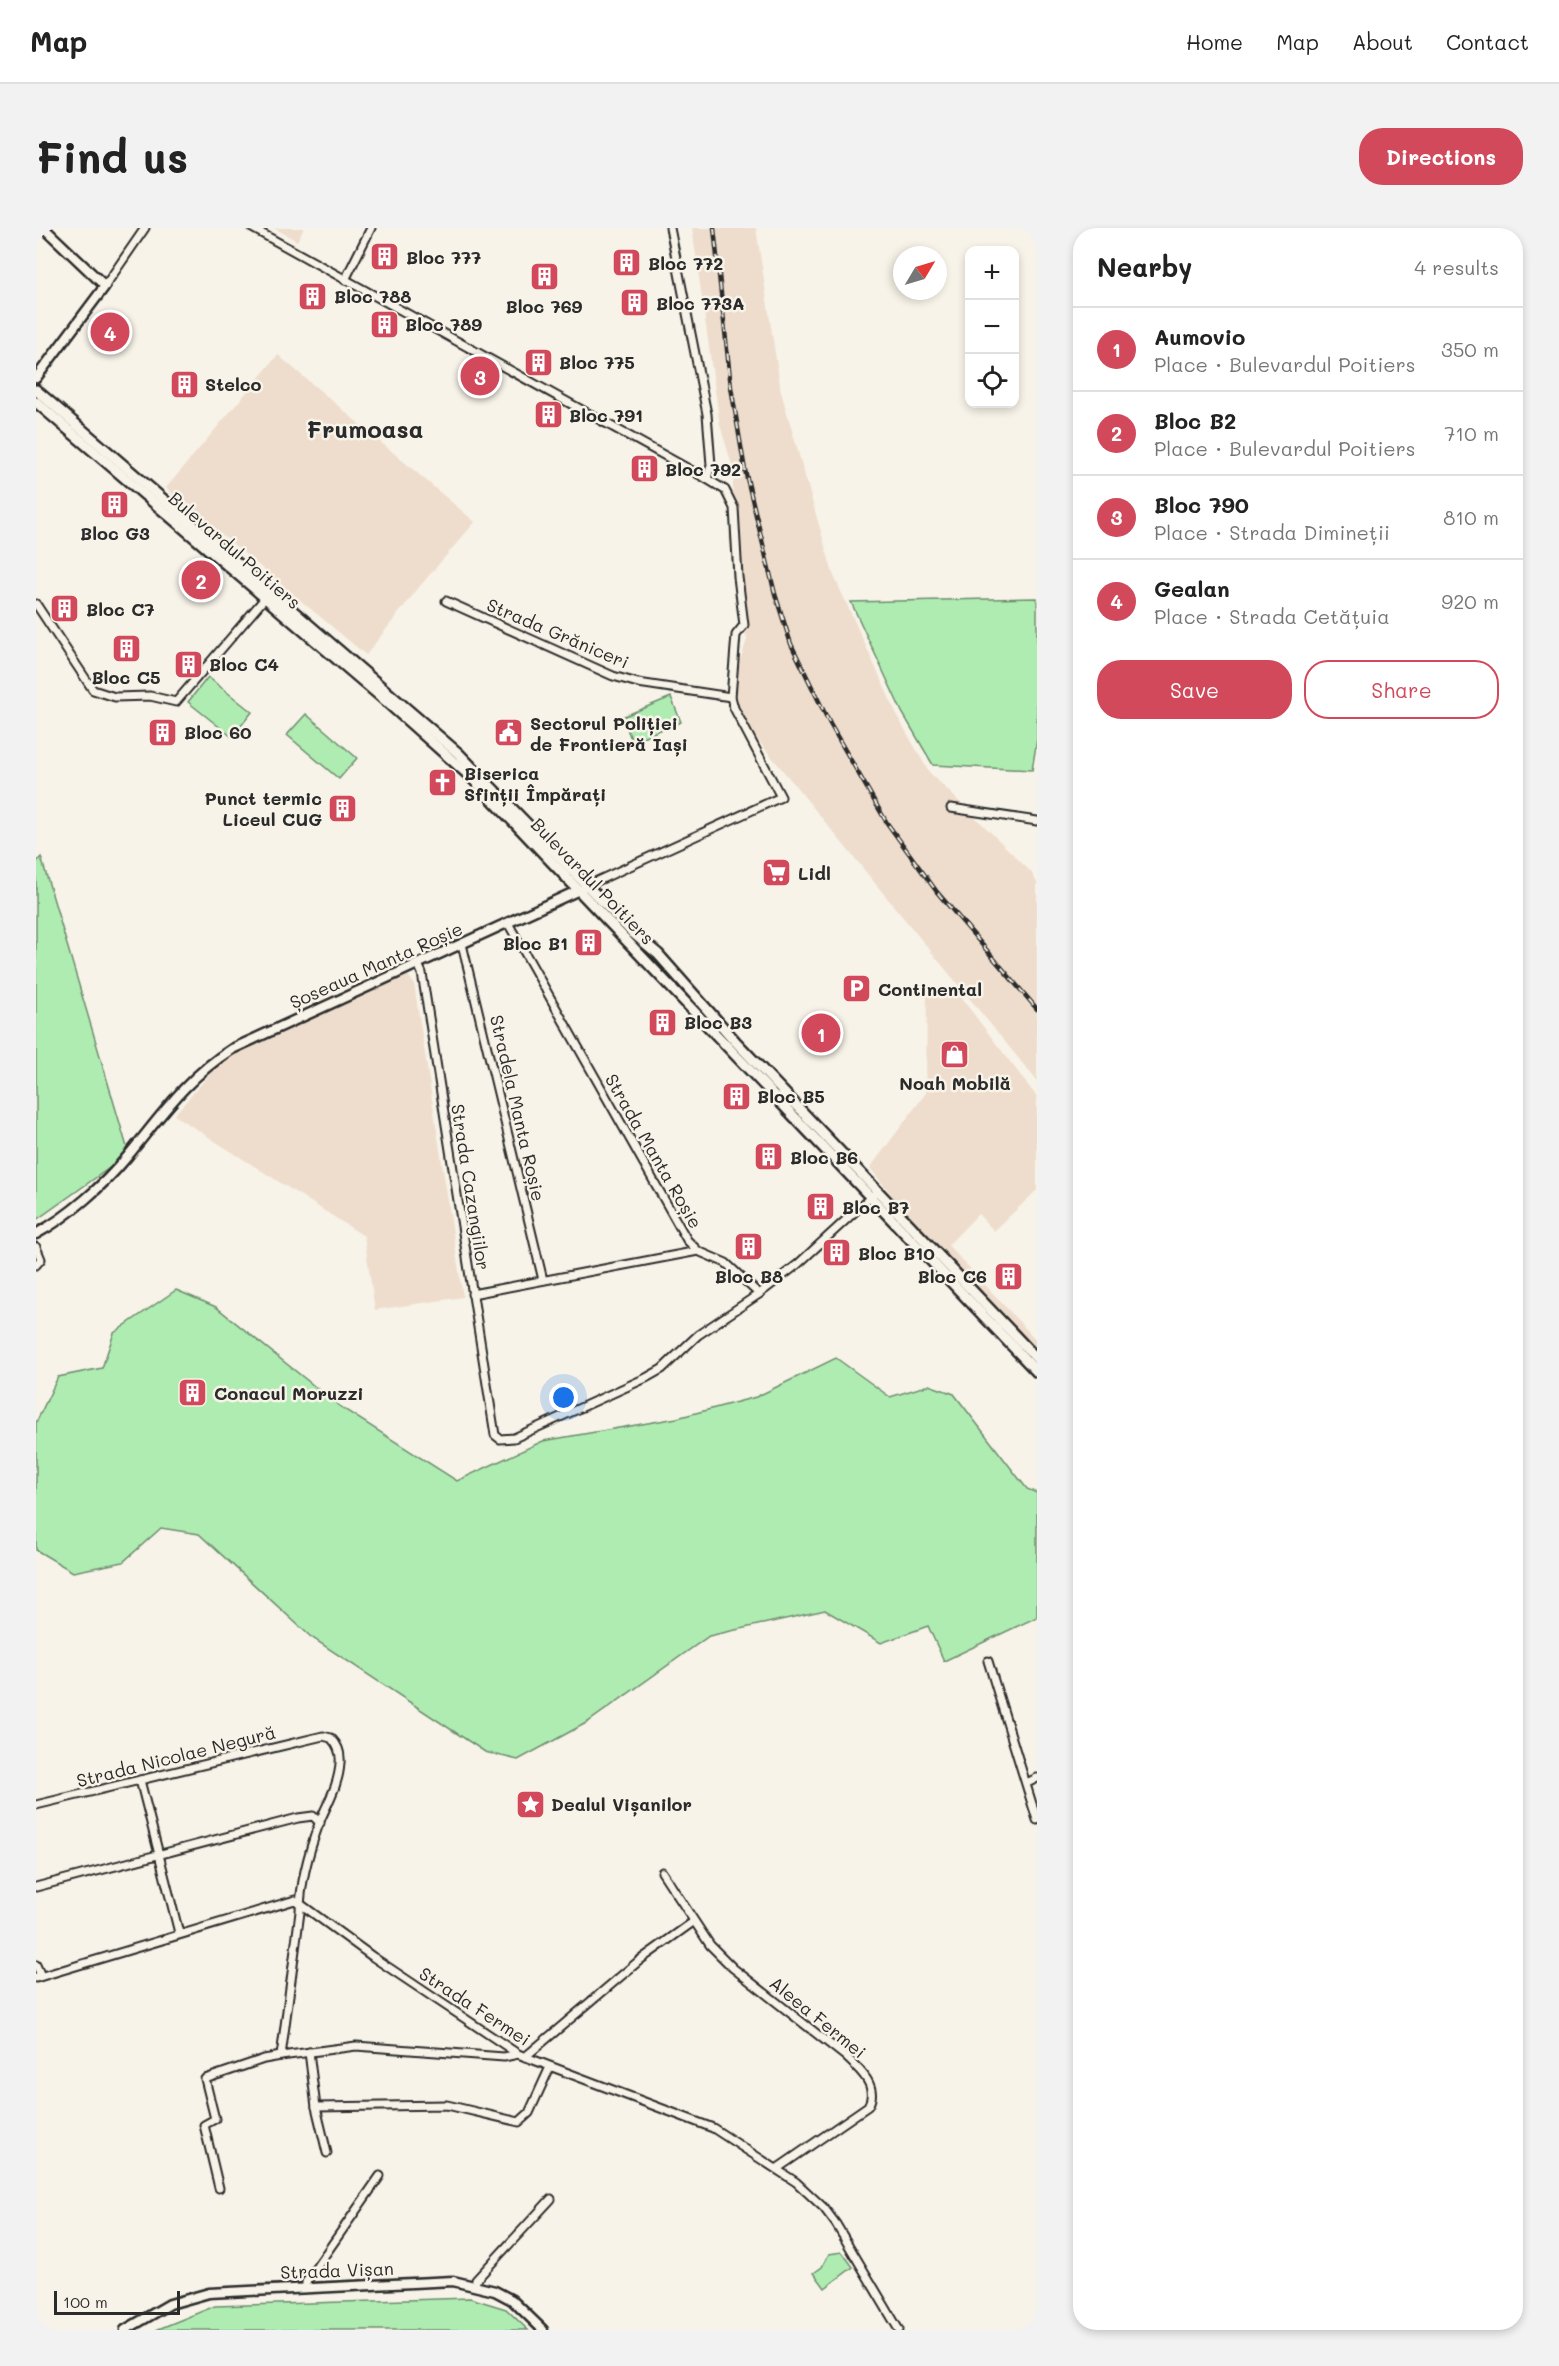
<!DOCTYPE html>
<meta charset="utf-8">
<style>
body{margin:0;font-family:Mali,sans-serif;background:#f2f2f2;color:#222}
.controls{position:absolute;right:18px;top:18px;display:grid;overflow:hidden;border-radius:12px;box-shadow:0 3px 9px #0003}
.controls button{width:54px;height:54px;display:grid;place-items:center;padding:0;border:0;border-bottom:2px solid #e0e0e0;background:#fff;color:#222;font:30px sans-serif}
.compass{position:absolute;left:857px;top:18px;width:54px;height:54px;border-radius:50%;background:#fff;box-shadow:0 3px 9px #0003;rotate:52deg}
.scale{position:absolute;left:18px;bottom:15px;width:126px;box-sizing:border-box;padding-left:6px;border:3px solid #2b2b2b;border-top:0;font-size:16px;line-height:21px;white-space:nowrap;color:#2b2b2b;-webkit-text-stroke:4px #f7f3e8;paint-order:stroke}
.you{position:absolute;left:528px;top:1170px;width:21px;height:21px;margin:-15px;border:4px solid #fff;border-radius:50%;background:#1a73e8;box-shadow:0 0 0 9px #1a73e833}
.badge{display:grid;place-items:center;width:39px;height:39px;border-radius:50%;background:#d1495b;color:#fff;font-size:20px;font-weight:700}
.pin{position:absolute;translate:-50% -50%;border:3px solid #fff;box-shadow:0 2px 6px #0006}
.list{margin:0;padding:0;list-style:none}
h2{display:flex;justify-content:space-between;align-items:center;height:78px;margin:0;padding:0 24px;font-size:26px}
h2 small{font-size:20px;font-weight:400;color:#767676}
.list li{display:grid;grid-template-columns:39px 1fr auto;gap:18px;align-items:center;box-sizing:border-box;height:84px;padding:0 24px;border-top:2px solid #e0e0e0}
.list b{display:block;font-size:22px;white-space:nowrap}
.list p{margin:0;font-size:20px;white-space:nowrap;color:#767676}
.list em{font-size:20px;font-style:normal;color:#767676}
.actions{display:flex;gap:12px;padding:18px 24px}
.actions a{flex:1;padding:14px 0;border:2px solid #d1495b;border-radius:24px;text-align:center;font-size:21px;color:#d1495b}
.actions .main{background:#d1495b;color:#fff}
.icon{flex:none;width:33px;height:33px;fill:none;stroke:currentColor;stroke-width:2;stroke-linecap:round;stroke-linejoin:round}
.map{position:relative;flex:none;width:1001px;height:2102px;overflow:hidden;border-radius:24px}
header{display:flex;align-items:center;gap:36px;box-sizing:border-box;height:84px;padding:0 30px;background:#fff;border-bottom:2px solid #e0e0e0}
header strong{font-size:28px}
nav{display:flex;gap:33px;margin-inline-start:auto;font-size:21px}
.intro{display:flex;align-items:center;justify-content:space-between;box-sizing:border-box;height:144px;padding:0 36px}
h1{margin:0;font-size:42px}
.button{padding:15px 27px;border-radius:24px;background:#d1495b;color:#fff;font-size:21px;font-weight:700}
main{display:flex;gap:36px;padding:0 36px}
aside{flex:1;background:#fff;border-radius:24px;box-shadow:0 3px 9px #0003}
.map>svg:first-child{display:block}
.built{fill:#edc}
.green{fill:#afecb2;stroke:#6d8c6e;stroke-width:1.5}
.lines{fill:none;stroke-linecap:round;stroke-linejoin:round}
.minor-casing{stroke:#2b2b2b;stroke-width:11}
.tertiary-casing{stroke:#2b2b2b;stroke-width:13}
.secondary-casing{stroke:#2b2b2b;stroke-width:14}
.minor{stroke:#f7f3e8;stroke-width:7}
.tertiary{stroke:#f7f3e8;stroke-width:8}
.secondary{stroke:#f7f3e8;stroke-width:9}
.rail-casing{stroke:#2b2b2b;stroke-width:4.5}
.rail{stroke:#f7f3e8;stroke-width:2;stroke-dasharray:7;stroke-linecap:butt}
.labels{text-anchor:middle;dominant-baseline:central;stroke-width:5;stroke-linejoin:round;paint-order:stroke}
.poi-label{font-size:18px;font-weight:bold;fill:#2b2b2b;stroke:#f7f3e8;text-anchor:start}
.street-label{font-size:18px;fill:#2b2b2b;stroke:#f7f3e8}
.district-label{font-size:24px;font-weight:bold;fill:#2b2b2b;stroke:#f7f3e8}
</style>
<header>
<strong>Map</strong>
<nav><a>Home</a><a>Map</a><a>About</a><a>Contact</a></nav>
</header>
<div class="intro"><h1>Find us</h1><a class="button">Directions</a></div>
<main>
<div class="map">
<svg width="1001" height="2102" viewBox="0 0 1001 2102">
<rect width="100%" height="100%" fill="#f7f3e8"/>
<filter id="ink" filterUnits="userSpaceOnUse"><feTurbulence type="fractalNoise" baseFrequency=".0167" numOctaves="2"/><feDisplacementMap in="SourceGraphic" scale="12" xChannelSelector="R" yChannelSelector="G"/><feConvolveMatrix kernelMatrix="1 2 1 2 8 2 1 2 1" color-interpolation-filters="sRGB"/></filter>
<g filter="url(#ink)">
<g class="built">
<polygon points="238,0 268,0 261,13"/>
<polygon points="656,0 720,0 745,164 797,346 863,491 893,544 995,644 1001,655 1001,853 690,473 711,412 693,310 698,244 684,197"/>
<polygon points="242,127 439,294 384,358 330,427 130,260"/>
<polygon points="372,747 378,756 427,1069 339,1082 328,1008 138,887 181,838 200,826"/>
<polygon points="917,759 1001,869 1001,962 958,1003 942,986 912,1017 1001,1113 1001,1147 834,940 890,865 891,761"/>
</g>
<g class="green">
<polygon points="1001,370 1001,511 996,542 897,537 866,484 815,374"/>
<polygon points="172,449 216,484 196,509 152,474"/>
<polygon points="635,469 645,494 596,513 586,489"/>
<polygon points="270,486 321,530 303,551 251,507"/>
<polygon points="5,629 93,926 0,992 0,635"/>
<polygon points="140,1062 180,1079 303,1178 421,1253 507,1213 641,1190 720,1169 800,1130 854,1169 893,1157 918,1166 991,1261 1001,1265 1001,1389 908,1433 892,1398 845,1415 789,1382 673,1408 552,1494 482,1532 449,1524 275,1409 163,1306 125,1300 87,1334 37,1344 0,1322 0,1195 22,1149 66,1140 78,1105"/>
<polygon points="806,2024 817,2039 789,2060 778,2045 786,2039 793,2026"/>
<polygon points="434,2070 470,2081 492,2102 120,2102 179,2078"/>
</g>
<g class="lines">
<defs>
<g id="minor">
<polyline points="216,0 671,251 689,262 698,280 702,349 708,397 700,407 695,469 698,480 745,569 548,659"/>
<polyline points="634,0 671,186 675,237 671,251"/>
<polyline points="309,52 335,0"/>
<polyline points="69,58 109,0"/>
<polyline points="410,373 577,448 602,455 695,469"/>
<polyline points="0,376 57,462 79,469 114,468 140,474 229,370"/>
<polyline points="915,580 1001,593"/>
<polyline points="472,695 651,1012 662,1023 690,1035 723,1066 762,1036 837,967"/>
<polyline points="426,716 507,1052"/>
<polyline points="382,736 386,745 459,1207 464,1211 478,1210 610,1150 626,1141 662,1107 723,1066"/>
<polyline points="0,1019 5,1031 0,1037"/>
<polyline points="436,1066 662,1023"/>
<polyline points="952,1433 1001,1592"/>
<polyline points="104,1552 143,1705"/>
<polyline points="991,1555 1001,1550"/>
<path d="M0,1577L287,1508L295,1510C302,1517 305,1525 304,1535C303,1556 292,1574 284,1593C274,1620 264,1655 264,1684L245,1828L320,1818L468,1829L482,1826"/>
<path d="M626,1644L674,1717L697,1740L809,1828C822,1840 844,1858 832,1878L742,1940"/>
<polyline points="0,1659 262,1590 277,1588 284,1595"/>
<polyline points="0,1737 5,1748"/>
<polyline points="0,1750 259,1672 337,1729 482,1826 677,1900 760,1954 788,1980 800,1996 863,2102"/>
<polyline points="273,1824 280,1879 291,1925"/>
<polyline points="489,1829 604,1732 657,1694"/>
<polyline points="280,1879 411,1877 483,1894 493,1885 514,1839"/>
<polyline points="183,1960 168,1897 179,1891 169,1851 228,1831 245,1828"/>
<polyline points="439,2057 440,2052 515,1971"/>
<polyline points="270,2060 270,2054 344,1948"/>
</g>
<g id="tertiary">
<polyline points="0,150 69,58 8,0"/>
<path d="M0,1006C33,988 67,958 91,929C125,888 150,850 196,821L543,662"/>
<polyline points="89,2102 134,2076 173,2065 417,2053 459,2063 476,2072 507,2102"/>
</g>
<g id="secondary">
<polyline points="0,162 422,525 597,705 622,726 699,813 1001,1131"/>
<polyline points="0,174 343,467 435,549 1001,1144"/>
</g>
</defs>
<use href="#minor" class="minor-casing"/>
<use href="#tertiary" class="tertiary-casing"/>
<use href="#secondary" class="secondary-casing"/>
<use href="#minor" class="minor"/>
<use href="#tertiary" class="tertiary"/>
<use href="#secondary" class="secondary"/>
<defs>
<polyline id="rail" points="678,0 695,159 709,242 739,366 755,416 794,496 851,595 901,664 1001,781"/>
</defs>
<use href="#rail" class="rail-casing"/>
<use href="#rail" class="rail"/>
</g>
</g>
<defs>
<symbol id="building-square" viewBox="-11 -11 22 22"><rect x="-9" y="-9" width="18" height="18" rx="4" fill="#d1495b" stroke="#f7f3e8"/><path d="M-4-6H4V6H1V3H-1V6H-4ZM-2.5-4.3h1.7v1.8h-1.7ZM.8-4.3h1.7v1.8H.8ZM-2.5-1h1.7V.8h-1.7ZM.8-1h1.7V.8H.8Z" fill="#fff"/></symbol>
<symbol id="civic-square" viewBox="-11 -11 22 22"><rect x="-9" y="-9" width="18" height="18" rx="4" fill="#d1495b" stroke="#f7f3e8"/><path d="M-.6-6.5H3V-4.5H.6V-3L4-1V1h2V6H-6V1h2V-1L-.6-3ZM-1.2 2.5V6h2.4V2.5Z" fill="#fff"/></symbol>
<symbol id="church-square" viewBox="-11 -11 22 22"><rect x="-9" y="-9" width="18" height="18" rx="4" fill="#d1495b" stroke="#f7f3e8"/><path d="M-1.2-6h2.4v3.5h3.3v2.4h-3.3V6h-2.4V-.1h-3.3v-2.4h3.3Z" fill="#fff"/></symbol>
<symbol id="supermarket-square" viewBox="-11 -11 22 22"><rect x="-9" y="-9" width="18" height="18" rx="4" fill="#d1495b" stroke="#f7f3e8"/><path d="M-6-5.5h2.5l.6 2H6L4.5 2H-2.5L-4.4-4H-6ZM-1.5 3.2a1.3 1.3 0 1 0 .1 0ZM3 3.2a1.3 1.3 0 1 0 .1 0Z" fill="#fff"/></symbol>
<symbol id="parking-square" viewBox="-11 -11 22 22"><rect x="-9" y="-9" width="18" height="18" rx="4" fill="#d1495b" stroke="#f7f3e8"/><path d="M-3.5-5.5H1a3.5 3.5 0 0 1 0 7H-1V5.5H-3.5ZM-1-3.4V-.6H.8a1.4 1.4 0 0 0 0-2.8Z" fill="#fff"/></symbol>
<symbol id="shop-square" viewBox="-11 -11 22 22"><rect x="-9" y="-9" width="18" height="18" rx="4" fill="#d1495b" stroke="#f7f3e8"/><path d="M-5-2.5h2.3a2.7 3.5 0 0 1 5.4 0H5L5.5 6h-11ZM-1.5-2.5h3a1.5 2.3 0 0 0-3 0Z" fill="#fff"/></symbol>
<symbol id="sight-square" viewBox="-11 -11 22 22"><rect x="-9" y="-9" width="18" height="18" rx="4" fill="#d1495b" stroke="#f7f3e8"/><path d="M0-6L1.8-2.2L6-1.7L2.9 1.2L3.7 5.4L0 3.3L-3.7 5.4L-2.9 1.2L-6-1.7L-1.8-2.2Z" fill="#fff"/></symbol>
</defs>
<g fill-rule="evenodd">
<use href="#building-square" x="332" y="12" width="33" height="33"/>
<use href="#building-square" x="574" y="18" width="33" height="33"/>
<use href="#building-square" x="492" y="32" width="33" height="33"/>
<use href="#building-square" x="260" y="52" width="33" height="33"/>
<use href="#building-square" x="582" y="58" width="33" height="33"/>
<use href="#building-square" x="332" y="80" width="33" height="33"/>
<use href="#building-square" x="486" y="118" width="33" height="33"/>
<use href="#building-square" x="132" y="140" width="33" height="33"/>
<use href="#building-square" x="496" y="170" width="33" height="33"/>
<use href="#building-square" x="592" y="224" width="33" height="33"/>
<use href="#building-square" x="62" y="260" width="33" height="33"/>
<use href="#building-square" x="12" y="364" width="33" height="33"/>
<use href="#building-square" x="74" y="404" width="33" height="33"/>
<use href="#building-square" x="136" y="420" width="33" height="33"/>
<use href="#building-square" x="110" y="488" width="33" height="33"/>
<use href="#civic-square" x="456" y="488" width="33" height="33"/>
<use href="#church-square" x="390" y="538" width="33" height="33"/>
<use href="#building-square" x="290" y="564" width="33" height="33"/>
<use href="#supermarket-square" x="724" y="628" width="33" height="33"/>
<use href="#building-square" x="536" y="698" width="33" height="33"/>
<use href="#parking-square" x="804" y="744" width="33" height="33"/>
<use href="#building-square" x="610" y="778" width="33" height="33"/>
<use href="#shop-square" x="902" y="810" width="33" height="33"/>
<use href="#building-square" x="684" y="852" width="33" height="33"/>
<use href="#building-square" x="716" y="912" width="33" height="33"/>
<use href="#building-square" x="768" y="962" width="33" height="33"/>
<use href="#building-square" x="696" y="1002" width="33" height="33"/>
<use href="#building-square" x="784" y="1008" width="33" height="33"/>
<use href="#building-square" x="956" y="1032" width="33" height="33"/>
<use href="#building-square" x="140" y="1148" width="33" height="33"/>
<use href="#sight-square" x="478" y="1560" width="33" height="33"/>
</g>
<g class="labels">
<g class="poi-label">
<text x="370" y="29">Bloc 777</text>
<text x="612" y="35">Bloc 772</text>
<text x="298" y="68">Bloc 788</text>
<text x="620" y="75">Bloc 773A</text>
<text x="508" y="78" text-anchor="middle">Bloc 769</text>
<text x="369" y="96">Bloc 789</text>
<text x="523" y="134">Bloc 775</text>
<text x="169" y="156">Stelco</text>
<text x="533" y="187">Bloc 791</text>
<text x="629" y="241">Bloc 792</text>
<text x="79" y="305" text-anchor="middle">Bloc G3</text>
<text x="50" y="381">Bloc C7</text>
<text x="173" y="436">Bloc C4</text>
<text x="90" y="449" text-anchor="middle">Bloc C5</text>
<text x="494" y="495">Sectorul Poliției<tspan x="494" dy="21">de Frontieră Iași</tspan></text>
<text x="148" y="504">Bloc 60</text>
<text x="428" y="545">Biserica<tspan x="428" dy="21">Sfinții Împărați</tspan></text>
<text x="286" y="570" text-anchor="end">Punct termic<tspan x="286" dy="21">Liceul CUG</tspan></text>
<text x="762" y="645">Lidl</text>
<text x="532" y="715" text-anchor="end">Bloc B1</text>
<text x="842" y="761">Continental</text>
<text x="648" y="794">Bloc B3</text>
<text x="919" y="855" text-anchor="middle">Noah Mobilă</text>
<text x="721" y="868">Bloc B5</text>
<text x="754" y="929">Bloc B6</text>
<text x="806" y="979">Bloc B7</text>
<text x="822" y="1025">Bloc B10</text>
<text x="713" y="1048" text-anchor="middle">Bloc B8</text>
<text x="951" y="1048" text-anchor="end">Bloc C6</text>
<text x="178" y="1165">Conacul Moruzzi</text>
<text x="515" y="1576">Dealul Vișanilor</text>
</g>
<g class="street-label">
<text transform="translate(199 322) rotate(41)">Bulevardul Poitiers</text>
<text transform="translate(522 405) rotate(23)">Strada Grăniceri</text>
<text transform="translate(557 653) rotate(46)">Bulevardul Poitiers</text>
<text transform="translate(340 737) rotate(-24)">Șoseaua Manta Roșie</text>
<text transform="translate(482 880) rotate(77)">Stradela Manta Roșie</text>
<text transform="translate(618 923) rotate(60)">Strada Manta Roșie</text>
<text transform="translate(435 959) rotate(81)">Strada Cazangiilor</text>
<text transform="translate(140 1528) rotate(-14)">Strada Nicolae Negură</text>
<text transform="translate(439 1778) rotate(33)">Strada Fermei</text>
<text transform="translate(782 1789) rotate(39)">Aleea Fermei</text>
<text transform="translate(301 2042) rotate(-2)">Strada Vișan</text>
</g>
<g class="district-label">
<text x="329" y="200">Frumoasa</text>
</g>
</g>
</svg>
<div class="controls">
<button>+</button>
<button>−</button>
<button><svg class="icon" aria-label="locate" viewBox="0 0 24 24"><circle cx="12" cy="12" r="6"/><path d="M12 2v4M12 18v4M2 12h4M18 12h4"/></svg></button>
</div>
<svg class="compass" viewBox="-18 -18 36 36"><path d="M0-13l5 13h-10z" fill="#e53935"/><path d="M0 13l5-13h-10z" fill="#767676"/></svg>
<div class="scale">100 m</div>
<div class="you"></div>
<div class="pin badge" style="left:785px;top:805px">1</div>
<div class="pin badge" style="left:165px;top:352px">2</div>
<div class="pin badge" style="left:444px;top:148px">3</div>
<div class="pin badge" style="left:74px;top:104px">4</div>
</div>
<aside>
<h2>Nearby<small>4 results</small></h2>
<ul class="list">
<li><span class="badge">1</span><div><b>Aumovio</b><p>Place · Bulevardul Poitiers</p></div><em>350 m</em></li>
<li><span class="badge">2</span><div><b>Bloc B2</b><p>Place · Bulevardul Poitiers</p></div><em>710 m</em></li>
<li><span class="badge">3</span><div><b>Bloc 790</b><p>Place · Strada Dimineții</p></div><em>810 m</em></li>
<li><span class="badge">4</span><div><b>Gealan</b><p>Place · Strada Cetățuia</p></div><em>920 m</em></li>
</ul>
<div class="actions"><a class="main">Save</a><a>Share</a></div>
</aside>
</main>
